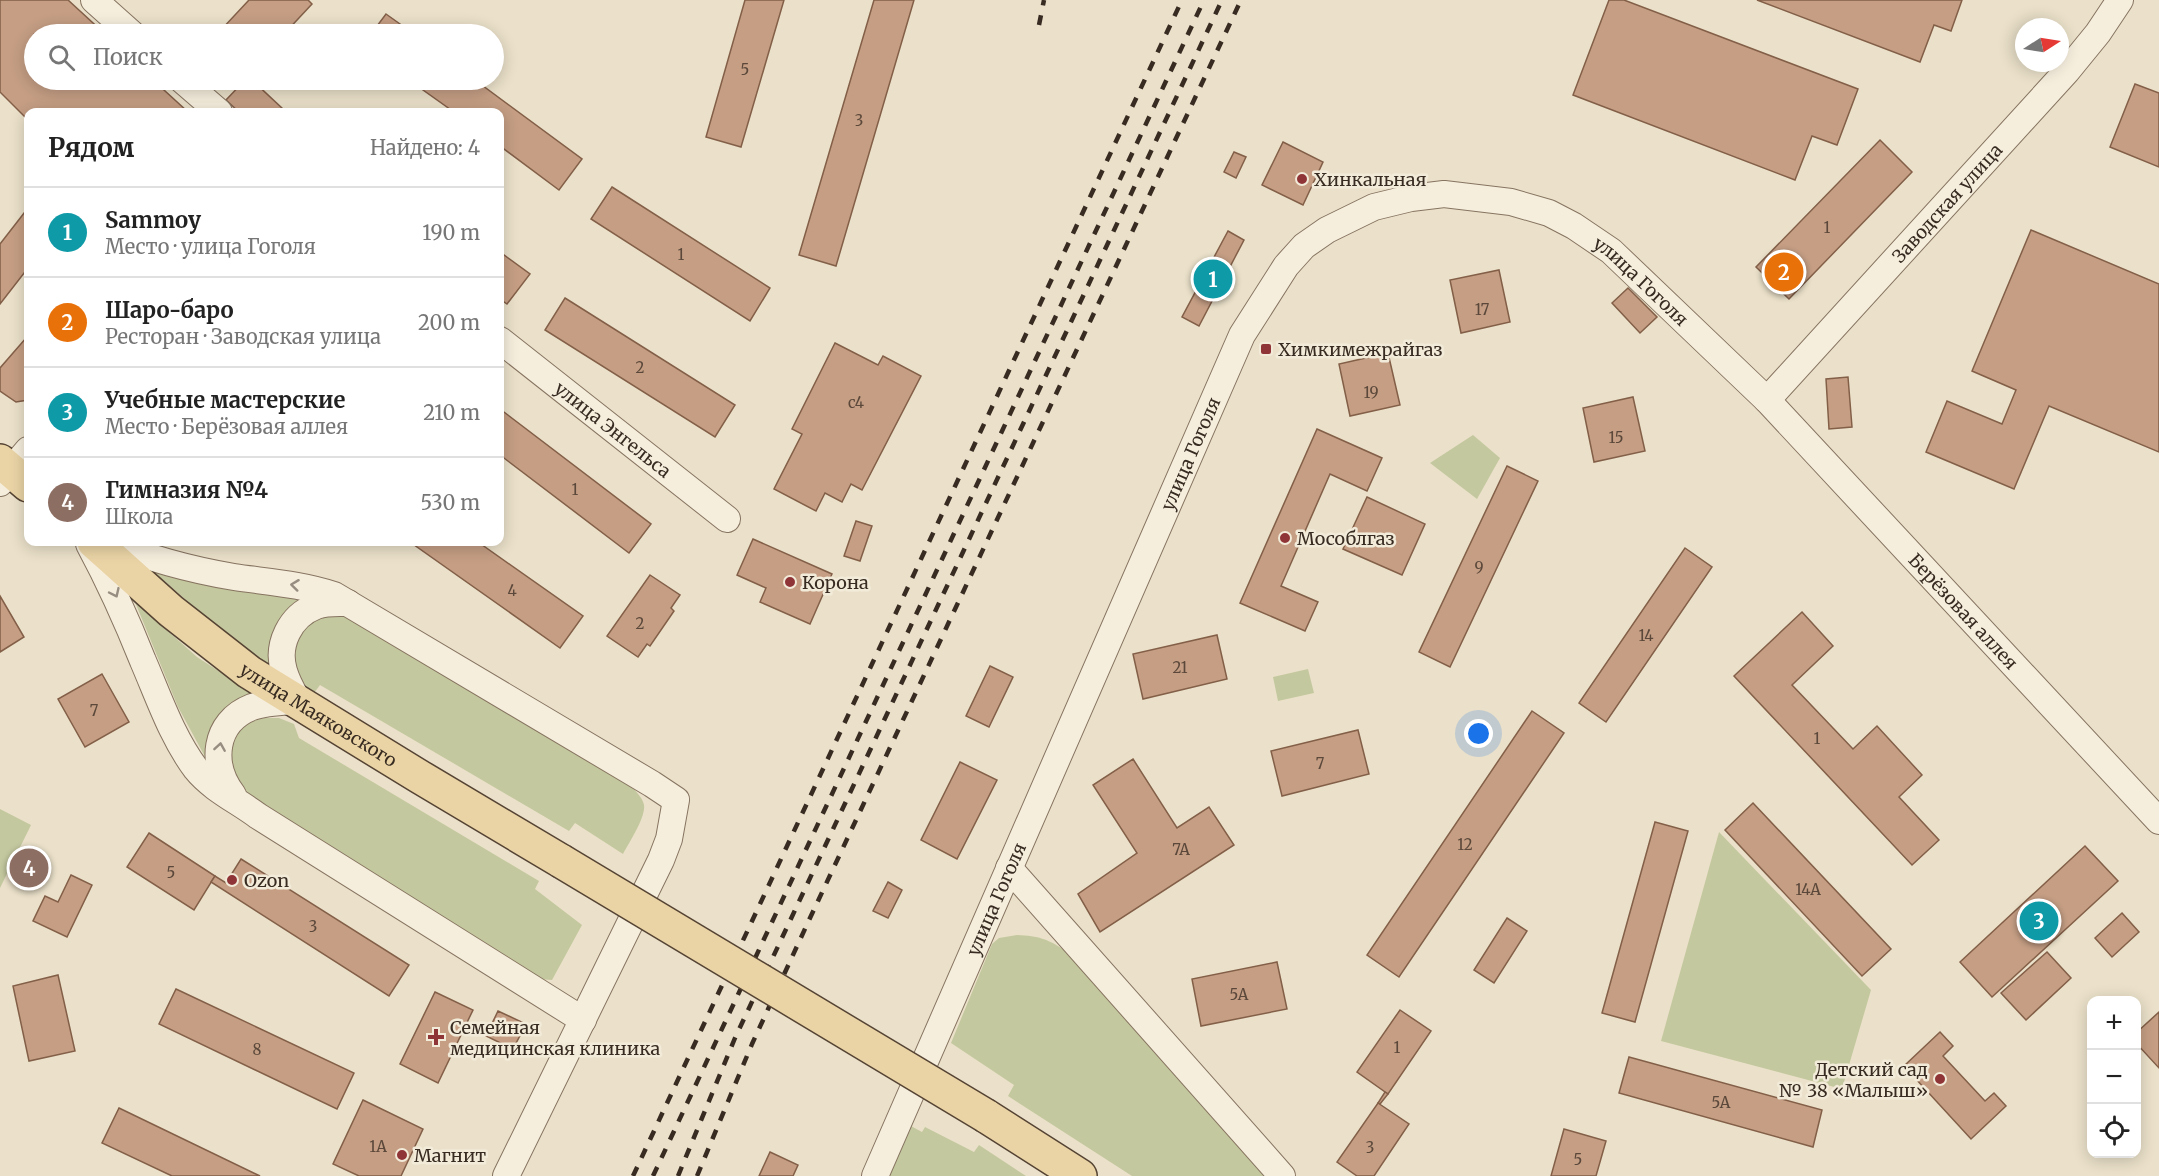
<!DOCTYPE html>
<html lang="ru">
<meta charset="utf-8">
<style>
body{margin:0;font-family:Merriweather,serif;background:#f6f6f6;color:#222}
.controls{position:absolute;right:18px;bottom:18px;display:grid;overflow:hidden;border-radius:12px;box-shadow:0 3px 15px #0003}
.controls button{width:54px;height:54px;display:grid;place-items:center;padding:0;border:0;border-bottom:2px solid #e0e0e0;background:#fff;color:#222;font:30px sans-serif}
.compass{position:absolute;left:2015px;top:18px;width:54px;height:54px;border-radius:50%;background:#fff;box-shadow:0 3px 15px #0003;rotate:78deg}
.you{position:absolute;left:1479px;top:734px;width:21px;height:21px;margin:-15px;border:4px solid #fff;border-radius:50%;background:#1a73e8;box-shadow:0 0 0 9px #1a73e833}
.badge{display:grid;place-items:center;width:39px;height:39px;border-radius:50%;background:#903537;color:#fff;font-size:20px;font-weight:700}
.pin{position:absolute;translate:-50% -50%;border:3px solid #fff;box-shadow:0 2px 6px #0006}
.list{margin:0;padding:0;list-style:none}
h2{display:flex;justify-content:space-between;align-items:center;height:78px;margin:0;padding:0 24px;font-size:26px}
h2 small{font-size:20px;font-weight:400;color:#767676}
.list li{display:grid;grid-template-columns:39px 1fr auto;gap:18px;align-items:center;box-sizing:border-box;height:90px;padding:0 24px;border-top:2px solid #e0e0e0}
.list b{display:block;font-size:22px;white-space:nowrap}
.list p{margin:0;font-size:20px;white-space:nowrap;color:#767676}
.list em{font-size:20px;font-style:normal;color:#767676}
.icon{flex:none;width:33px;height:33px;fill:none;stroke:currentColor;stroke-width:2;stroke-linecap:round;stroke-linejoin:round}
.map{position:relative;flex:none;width:2159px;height:1176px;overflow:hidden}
.search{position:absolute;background:#fff;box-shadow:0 3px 15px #0003;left:24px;top:24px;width:480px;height:66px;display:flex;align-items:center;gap:15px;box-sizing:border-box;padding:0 21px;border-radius:33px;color:#767676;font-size:22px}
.panel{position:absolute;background:#fff;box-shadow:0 3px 15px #0003;left:24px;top:108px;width:480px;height:438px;border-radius:12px}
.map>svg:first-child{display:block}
.green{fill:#c4c89f}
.building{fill:#c59e84;stroke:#835f48;stroke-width:1.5}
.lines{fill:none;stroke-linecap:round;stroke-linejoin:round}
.minor-casing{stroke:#867460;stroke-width:28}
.major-casing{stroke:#554333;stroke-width:36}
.minor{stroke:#f6eedd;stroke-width:26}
.major{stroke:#ead4a6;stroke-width:33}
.rail{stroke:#382c22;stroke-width:4.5;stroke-dasharray:10 10;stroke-linecap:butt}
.major-bridge-casing{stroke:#554333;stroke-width:36;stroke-linecap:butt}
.major-bridge{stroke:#ead4a6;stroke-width:33}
.oneway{stroke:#978d80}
.poi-dot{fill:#903537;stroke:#f3ebd9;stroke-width:2}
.labels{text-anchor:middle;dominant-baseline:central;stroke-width:5;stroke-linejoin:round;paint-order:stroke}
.number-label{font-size:15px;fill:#5b483a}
.poi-label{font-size:18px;fill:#382c22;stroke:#f3ebd9;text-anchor:start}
.street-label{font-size:18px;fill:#382c22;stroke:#f3ebd9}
</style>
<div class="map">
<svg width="2159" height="1176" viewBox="0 0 2159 1176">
<rect width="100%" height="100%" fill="#ebe1ca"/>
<g class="green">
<polygon points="1473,435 1500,458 1477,499 1430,463"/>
<path d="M153,571L228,589L304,596C276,613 268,635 272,667L211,622Z"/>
<polygon points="135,602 197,657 254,694 209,764 178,707"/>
<path d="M334,612L352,618L634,789C638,794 643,799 644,805C646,817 629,843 623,854L575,823L569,831L320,685L314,693L301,682L294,672L291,643L306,621Z"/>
<polygon points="1308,669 1314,693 1278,701 1273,677"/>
<polygon points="265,718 279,718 294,724 299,738 539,881 535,889 582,925 552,980 538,979 251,798 232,779 231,740 239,728 250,721"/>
<polygon points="0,809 31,825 0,888"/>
<polygon points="1719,832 1871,990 1842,1089 1661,1041"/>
<path d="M1017,935C1039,936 1048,939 1066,951L1271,1176H1132L1008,1096L1014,1085L951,1043L992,944L999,938Z"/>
<polygon points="909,1125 922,1132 925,1127 974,1152 979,1145 1026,1176 887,1176"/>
</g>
<g class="building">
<polygon points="0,0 68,0 105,34 34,34 34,80 153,80 188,112 28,112 28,120 0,92"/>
<polygon points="249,0 308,0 312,4 284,34 222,34 219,32"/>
<polygon points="745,0 784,0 741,147 706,137"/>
<polygon points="874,0 914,0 836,266 799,255"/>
<polygon points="1609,0 1624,0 1858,89 1837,145 1812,136 1795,180 1573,95"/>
<polygon points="1757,0 1962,0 1951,31 1934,25 1920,62"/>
<polygon points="386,14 414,34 371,34"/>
<polygon points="245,80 252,80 283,109 280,112 239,112 226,100"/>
<polygon points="409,80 475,80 582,159 559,190 500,146 500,112 454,112"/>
<polygon points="2135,84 2159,93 2159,167 2110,147"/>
<polygon points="1880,140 1912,172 1789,299 1756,267"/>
<polygon points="1283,142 1323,162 1303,205 1262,185"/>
<polygon points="1234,152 1246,157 1236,178 1224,172"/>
<polygon points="612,187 770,288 750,321 591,219"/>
<polygon points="28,208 28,268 0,304 0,244"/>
<polygon points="2031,230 2159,284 2159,452 2049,406 2014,489 1926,452 1947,401 2002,424 2016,390 1972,371"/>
<polygon points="1228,231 1244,240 1199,326 1182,317"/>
<polygon points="500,252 530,274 507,304 500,299"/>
<polygon points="1499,270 1510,322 1461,333 1450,280"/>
<polygon points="1628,288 1657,317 1640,333 1612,303"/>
<polygon points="565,298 735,405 715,437 545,330"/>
<polygon points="26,338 28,340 28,400 16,402 0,391 0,368"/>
<polygon points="835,343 878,365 883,356 921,376 862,490 851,484 842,502 825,493 816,511 774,489 802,434 792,429"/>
<polygon points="1388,353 1400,405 1350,416 1339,364"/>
<polygon points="1848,377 1852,427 1829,429 1826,379"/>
<polygon points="1633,397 1645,451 1594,462 1583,408"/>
<polygon points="500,409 651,524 629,553 500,455"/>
<polygon points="1317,429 1382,458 1367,491 1330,474 1281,586 1318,602 1305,631 1240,603"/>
<polygon points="1507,466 1538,481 1450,667 1419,652"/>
<polygon points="1367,497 1425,524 1402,575 1343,549"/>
<polygon points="856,521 872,526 860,561 844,556"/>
<polygon points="753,539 832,574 810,624 760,602 766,588 737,575"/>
<polygon points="410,542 478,542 583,616 560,648"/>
<polygon points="1685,548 1712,567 1606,722 1579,703"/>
<polygon points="650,575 680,595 671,608 674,611 650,646 647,644 638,657 607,636"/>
<polygon points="0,596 24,637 0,652"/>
<polygon points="1802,612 1833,646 1792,685 1853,749 1877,726 1922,775 1899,797 1939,840 1912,865 1734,676"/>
<polygon points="1217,635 1227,679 1143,699 1133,654"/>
<polygon points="990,666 1013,677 989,727 966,716"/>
<polygon points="102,674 129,722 85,747 58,699"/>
<polygon points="1532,711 1564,733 1399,977 1367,955"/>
<polygon points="1358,730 1369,774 1282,796 1271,751"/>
<polygon points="1133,759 1177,828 1209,807 1234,845 1100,932 1078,894 1137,853 1093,785"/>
<polygon points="960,762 997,780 957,859 921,840"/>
<polygon points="1753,803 1891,949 1862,976 1725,830"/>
<polygon points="1655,822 1688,831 1635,1022 1602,1013"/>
<polygon points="149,833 215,876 194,910 127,867"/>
<polygon points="2085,846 2118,881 1992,997 1960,962"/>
<polygon points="241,859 409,965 389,996 211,882 215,876 226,883"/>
<polygon points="71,875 92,885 67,937 33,921 45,896 58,902"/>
<polygon points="888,882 902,890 888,918 873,911"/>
<polygon points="2122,913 2139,932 2112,957 2095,938"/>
<polygon points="1507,918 1527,931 1494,983 1474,970"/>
<polygon points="2047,952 2071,978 2026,1020 2001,993"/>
<polygon points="1277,962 1287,1009 1201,1026 1192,979"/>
<polygon points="58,975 75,1051 29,1061 13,986"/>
<polygon points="176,989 354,1073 337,1109 159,1024"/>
<polygon points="435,992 473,1010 438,1083 400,1064"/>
<polygon points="1400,1010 1431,1031 1388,1094 1357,1072"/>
<polygon points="498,1011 526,1024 513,1049 486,1036"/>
<polygon points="2159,1012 2159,1068 2136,1043 2136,1033"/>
<polygon points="1940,1032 1953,1046 1943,1056 1985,1101 1994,1093 2006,1106 1971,1139 1904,1066"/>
<polygon points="1629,1057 1822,1110 1813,1147 1619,1093"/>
<polygon points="1385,1092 1388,1094 1380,1104 1378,1103"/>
<polygon points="363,1100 423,1129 401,1176 359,1176 333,1164"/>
<polygon points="1378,1103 1409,1124 1374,1176 1357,1176 1337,1162"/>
<polygon points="119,1108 260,1176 172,1176 102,1143"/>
<polygon points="1564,1129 1606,1141 1596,1176 1551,1176"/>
<polygon points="770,1152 798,1165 793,1176 759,1176"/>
</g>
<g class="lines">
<defs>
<g id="minor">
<polyline points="94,0 132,34"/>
<polyline points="182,80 219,112"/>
<path id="s1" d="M500,340L727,519"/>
<path id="s2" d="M1767,400L2067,71L2098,33L2120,0"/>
<polyline points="0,483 28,450"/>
<path d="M109,542C148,558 192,570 234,577C268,582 301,584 334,595L652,784L676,800L669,839L661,860L506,1176"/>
<path d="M89,544C110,583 127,621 143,661C159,698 172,737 196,769C212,789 238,801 258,816L583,1020"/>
<path d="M233,795C210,765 213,722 252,707C266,702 283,702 298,701C293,692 287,682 284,671C276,645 290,616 316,606C326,602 337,603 348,603"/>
<polyline points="1009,868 1282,1176"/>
<path id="s3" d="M875,1176L1242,335L1286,266L1304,246L1327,230L1374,207L1411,198L1444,194L1511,202L1549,213L1574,226L1611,251L1767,400L2159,821"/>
</g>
<g id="major">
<polyline points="0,461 28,485"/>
<path id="s4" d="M94,542L171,611L249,672L420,777L561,861"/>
<polyline points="986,1116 1080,1176"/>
</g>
</defs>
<use href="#minor" class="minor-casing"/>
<use href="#major" class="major-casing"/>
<use href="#minor" class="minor"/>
<use href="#major" class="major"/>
<g class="rail">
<polyline points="1039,25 1044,0"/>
<polyline points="633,1176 1182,0"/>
<polyline points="653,1176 1204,0"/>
<polyline points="678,1176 735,1038 1222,0"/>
<polyline points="697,1176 752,1044 810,918 1241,0"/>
</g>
<defs>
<polyline id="major-bridge" points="561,861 986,1116"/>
</defs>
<use href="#major-bridge" class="major-bridge-casing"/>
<use href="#major-bridge" class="major-bridge"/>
</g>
<defs><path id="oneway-chevron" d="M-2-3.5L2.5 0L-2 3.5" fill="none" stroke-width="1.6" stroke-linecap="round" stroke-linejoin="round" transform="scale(1.5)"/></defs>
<g class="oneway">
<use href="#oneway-chevron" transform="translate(295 585) rotate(-173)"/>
<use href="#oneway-chevron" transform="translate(115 593) rotate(65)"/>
<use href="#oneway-chevron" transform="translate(220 747) rotate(-81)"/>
</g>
<g class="poi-dot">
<circle cx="1302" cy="179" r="6"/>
<rect x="1260" y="343" width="12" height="12" rx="3"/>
<circle cx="1285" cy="538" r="6"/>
<circle cx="790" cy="582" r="6"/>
<circle cx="232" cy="880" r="6"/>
<path d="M433 1028h6v6h6v6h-6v6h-6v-6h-6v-6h6z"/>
<circle cx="1940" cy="1079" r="6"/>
<circle cx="402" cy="1155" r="6"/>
</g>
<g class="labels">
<g class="number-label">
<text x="745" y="69">5</text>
<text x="859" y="120">3</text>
<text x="1827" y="227">1</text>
<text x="681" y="254">1</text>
<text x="1482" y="309">17</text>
<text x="640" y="367">2</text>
<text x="1371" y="392">19</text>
<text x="856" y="402">с4</text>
<text x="1616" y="437">15</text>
<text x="575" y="489">1</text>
<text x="1479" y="567">9</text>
<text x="512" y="590">4</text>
<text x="640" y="623">2</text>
<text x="1646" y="635">14</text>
<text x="1180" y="667">21</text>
<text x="94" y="710">7</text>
<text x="1817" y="738">1</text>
<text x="1320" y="763">7</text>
<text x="1465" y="844">12</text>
<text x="1181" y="849">7А</text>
<text x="171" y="872">5</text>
<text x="1808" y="889">14А</text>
<text x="313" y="926">3</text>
<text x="1239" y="994">5А</text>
<text x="1397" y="1047">1</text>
<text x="257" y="1049">8</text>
<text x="1721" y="1102">5А</text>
<text x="378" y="1146">1А</text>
<text x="1370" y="1147">3</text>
<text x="1578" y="1159">5</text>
</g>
<g class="poi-label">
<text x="1314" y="179">Хинкальная</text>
<text x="1278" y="349">Химкимежрайгаз</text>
<text x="1297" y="538">Мособлгаз</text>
<text x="802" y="582">Корона</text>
<text x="244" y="880">Ozon</text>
<text x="450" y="1027">Семейная<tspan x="450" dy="21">медицинская клиника</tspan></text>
<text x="1928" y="1069" text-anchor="end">Детский сад<tspan x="1928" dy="21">№ 38 «Малыш»</tspan></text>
<text x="414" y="1155">Магнит</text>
</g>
<g class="street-label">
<text stroke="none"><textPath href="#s2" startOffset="267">Заводская улица</textPath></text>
<text stroke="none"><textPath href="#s3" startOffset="1400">улица Гоголя</textPath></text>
<text stroke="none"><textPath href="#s1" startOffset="144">улица Энгельса</textPath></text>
<text stroke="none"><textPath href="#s3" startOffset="788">улица Гоголя</textPath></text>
<text stroke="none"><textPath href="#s3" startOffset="1862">Берёзовая аллея</textPath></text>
<text stroke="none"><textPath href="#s4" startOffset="284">улица Маяковского</textPath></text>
<text stroke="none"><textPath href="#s3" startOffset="302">улица Гоголя</textPath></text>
</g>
</g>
</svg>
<div class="controls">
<button>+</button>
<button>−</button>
<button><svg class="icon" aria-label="locate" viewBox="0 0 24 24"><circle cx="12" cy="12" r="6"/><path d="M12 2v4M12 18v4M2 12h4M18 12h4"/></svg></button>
</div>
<svg class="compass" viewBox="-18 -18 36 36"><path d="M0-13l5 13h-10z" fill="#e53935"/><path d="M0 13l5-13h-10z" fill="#767676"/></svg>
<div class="you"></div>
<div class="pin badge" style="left:1213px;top:279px;background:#0f9aa8">1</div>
<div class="pin badge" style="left:1784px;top:272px;background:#e8710a">2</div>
<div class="pin badge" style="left:2039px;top:921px;background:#0f9aa8">3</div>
<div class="pin badge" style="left:29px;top:868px;background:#8d6e63">4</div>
<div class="search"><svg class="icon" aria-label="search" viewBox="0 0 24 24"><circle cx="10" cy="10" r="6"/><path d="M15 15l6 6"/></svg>Поиск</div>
<section class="panel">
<h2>Рядом<small>Найдено: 4</small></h2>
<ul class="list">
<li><span class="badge" style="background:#0f9aa8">1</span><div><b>Sammoy</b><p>Место · улица Гоголя</p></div><em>190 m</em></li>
<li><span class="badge" style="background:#e8710a">2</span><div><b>Шаро-баро</b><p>Ресторан · Заводская улица</p></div><em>200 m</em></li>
<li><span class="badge" style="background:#0f9aa8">3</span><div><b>Учебные мастерские</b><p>Место · Берёзовая аллея</p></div><em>210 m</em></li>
<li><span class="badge" style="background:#8d6e63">4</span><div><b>Гимназия №4</b><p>Школа</p></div><em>530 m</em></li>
</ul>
</section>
</div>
